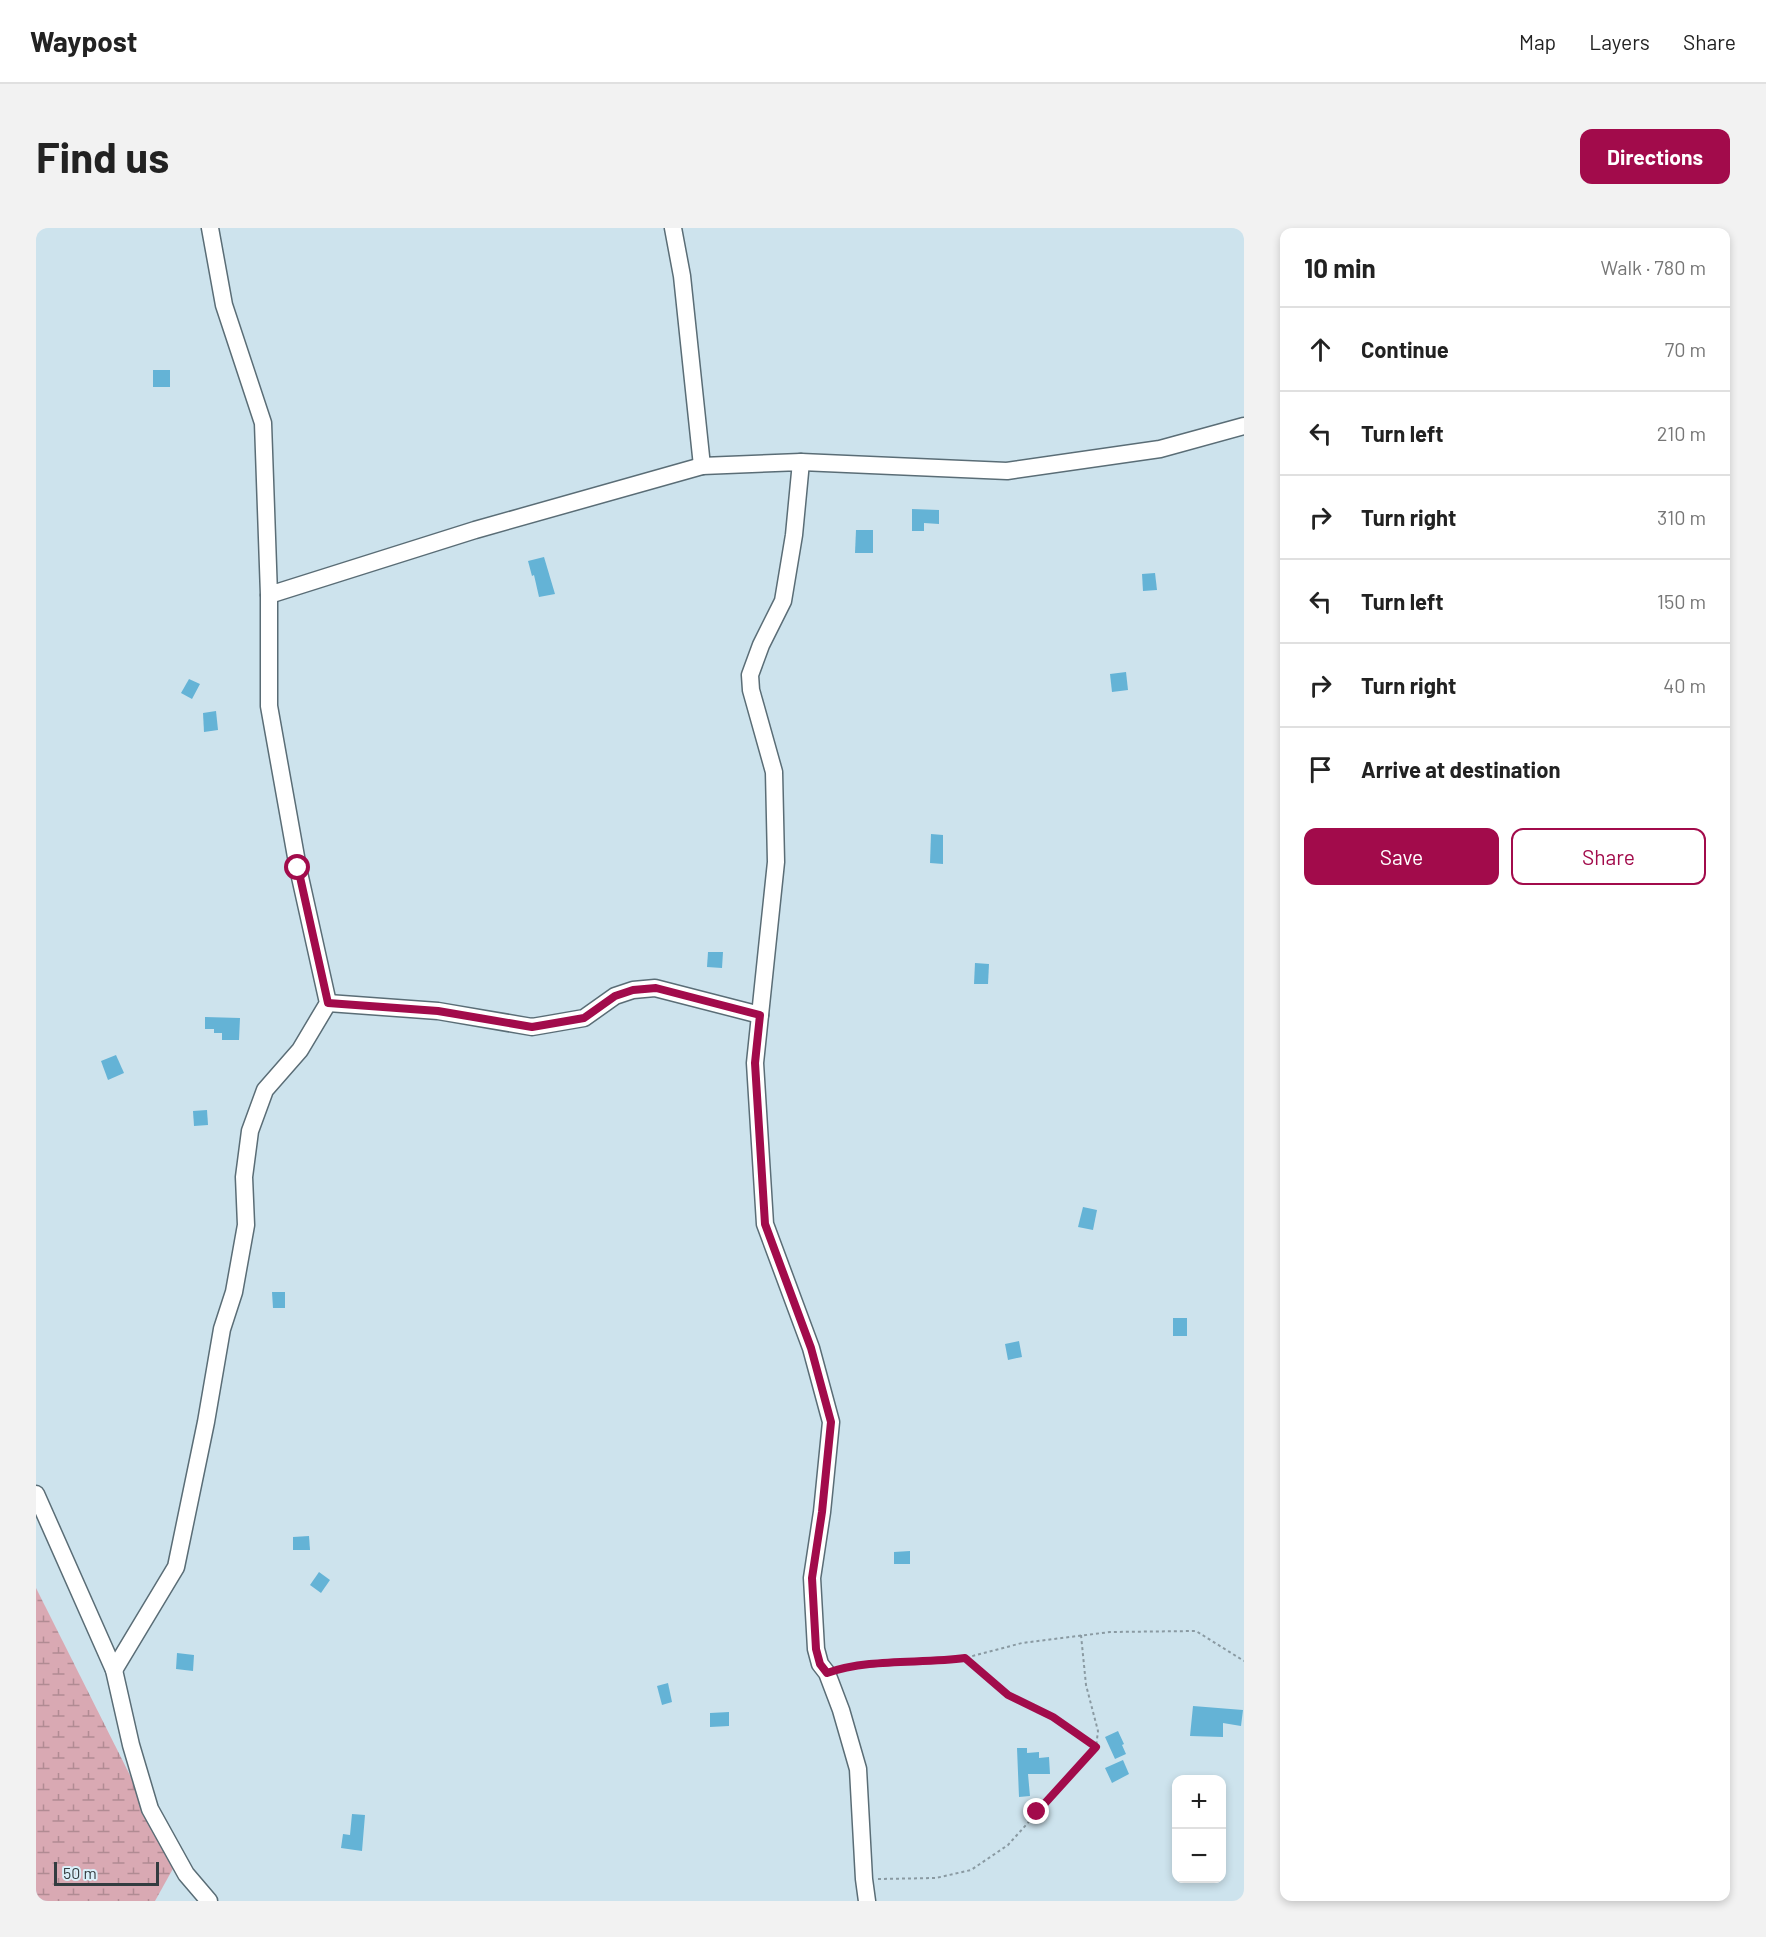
<!DOCTYPE html>
<meta charset="utf-8">
<style>
body{margin:0;font-family:Barlow,sans-serif;background:#f2f2f2;color:#222}
.controls{position:absolute;right:18px;bottom:18px;display:grid;overflow:hidden;border-radius:12px;box-shadow:0 3px 9px #0003}
.controls button{width:54px;height:54px;display:grid;place-items:center;padding:0;border:0;border-bottom:2px solid #e0e0e0;background:#fff;color:#222;font:30px sans-serif}
.scale{position:absolute;left:18px;bottom:15px;width:105px;box-sizing:border-box;padding-left:6px;border:3px solid #333c40;border-top:0;font-size:16px;line-height:21px;white-space:nowrap;color:#333c40;-webkit-text-stroke:4px #daf0fa;paint-order:stroke}
.stop{position:absolute;width:18px;height:18px;margin:-14px;border:4px solid #a20b4b;border-radius:50%;background:#fff}
.stop.end{background:#a20b4b;border-color:#fff;box-shadow:0 2px 6px #0008}
.list{margin:0;padding:0;list-style:none}
h2{display:flex;justify-content:space-between;align-items:center;height:78px;margin:0;padding:0 24px;font-size:26px}
h2 small{font-size:20px;font-weight:400;color:#767676}
.list li{display:grid;grid-template-columns:39px 1fr auto;gap:18px;align-items:center;box-sizing:border-box;height:84px;padding:0 24px;border-top:2px solid #e0e0e0}
.list b{display:block;font-size:22px;white-space:nowrap}
.list em{font-size:20px;font-style:normal;color:#767676}
.actions{display:flex;gap:12px;padding:18px 24px}
.actions a{flex:1;padding:14px 0;border:2px solid #a20b4b;border-radius:12px;text-align:center;font-size:21px;color:#a20b4b}
.actions .main{background:#a20b4b;color:#fff}
.icon{flex:none;width:33px;height:33px;fill:none;stroke:currentColor;stroke-width:2;stroke-linecap:round;stroke-linejoin:round}
.map{position:relative;flex:none;width:1208px;height:1673px;overflow:hidden;border-radius:12px}
header{display:flex;align-items:center;gap:36px;box-sizing:border-box;height:84px;padding:0 30px;background:#fff;border-bottom:2px solid #e0e0e0}
header strong{font-size:28px}
nav{display:flex;gap:33px;margin-inline-start:auto;font-size:21px}
.intro{display:flex;align-items:center;justify-content:space-between;box-sizing:border-box;height:144px;padding:0 36px}
h1{margin:0;font-size:42px}
.button{padding:15px 27px;border-radius:12px;background:#a20b4b;color:#fff;font-size:21px;font-weight:700}
main{display:flex;gap:36px;padding:0 36px}
aside{flex:1;background:#fff;border-radius:12px;box-shadow:0 3px 9px #0003}
.map>svg:first-child{display:block}
.wetland{fill:url(#wetland-marsh)}
.building{fill:#64b3d6}
.lines{fill:none;stroke-linecap:round;stroke-linejoin:round}
.minor-casing{stroke:#5a6d76;stroke-width:19}
.path{stroke:#8a9aa2;stroke-width:2;stroke-dasharray:3 3;stroke-linecap:butt}
.minor{stroke:#fff;stroke-width:16}
.route{stroke:#a20b4b;stroke-width:8}
</style>
<header>
<strong>Waypost</strong>
<nav><a>Map</a><a>Layers</a><a>Share</a></nav>
</header>
<div class="intro"><h1>Find us</h1><a class="button">Directions</a></div>
<main>
<div class="map">
<svg width="1208" height="1673" viewBox="0 0 1208 1673">
<defs>
<pattern id="wetland-marsh" width="20" height="14" patternUnits="userSpaceOnUse" patternTransform="scale(1.5)"><rect width="20" height="14" fill="#d9a9b3"/><path d="M1 5h8M5 5V1M11 12h8M15 12V8" fill="none" stroke="#b18b93"/></pattern>
</defs>
<rect width="100%" height="100%" fill="#cde3ed"/>
<polygon class="wetland" points="0,1360 139,1637 119,1673 0,1673"/>
<g class="building">
<rect x="117" y="142" width="17" height="17"/>
<polygon points="876,281 903,282 903,296 888,295 888,303 876,303"/>
<polygon points="820,302 837,302 837,325 819,325"/>
<polygon points="508,329 519,366 503,369 498,347 496,348 492,333"/>
<polygon points="1119,345 1121,362 1107,363 1106,346"/>
<polygon points="1090,444 1092,462 1076,464 1074,446"/>
<polygon points="153,451 164,456 156,471 145,465"/>
<polygon points="180,483 182,502 168,504 167,485"/>
<polygon points="895,606 907,607 907,636 894,635"/>
<polygon points="672,724 687,724 686,740 671,739"/>
<polygon points="939,735 953,736 952,756 938,756"/>
<polygon points="169,789 204,790 203,812 186,812 186,805 178,805 178,801 169,801"/>
<polygon points="80,827 88,845 72,852 65,833"/>
<polygon points="171,882 172,897 158,898 157,883"/>
<polygon points="1047,979 1061,982 1057,1002 1042,999"/>
<polygon points="236,1064 249,1064 249,1080 237,1080"/>
<rect x="1137" y="1090" width="14" height="18"/>
<polygon points="983,1113 986,1129 972,1132 969,1116"/>
<polygon points="273,1308 274,1322 257,1322 257,1309"/>
<polygon points="874,1323 874,1336 858,1336 858,1324"/>
<polygon points="283,1344 294,1352 285,1365 274,1357"/>
<polygon points="141,1425 158,1427 157,1443 140,1441"/>
<polygon points="632,1455 636,1474 626,1477 621,1458"/>
<polygon points="1157,1478 1207,1482 1205,1498 1187,1495 1187,1509 1154,1508"/>
<polygon points="693,1484 693,1498 674,1499 674,1485"/>
<polygon points="1082,1503 1088,1516 1086,1517 1090,1526 1079,1531 1069,1509"/>
<polygon points="981,1520 991,1520 991,1525 1003,1524 1003,1530 1013,1529 1014,1546 992,1546 994,1568 983,1569"/>
<polygon points="1087,1532 1093,1546 1076,1555 1069,1540"/>
<polygon points="316,1586 329,1587 326,1623 305,1620 307,1606 314,1607"/>
</g>
<g class="lines">
<defs>
<g id="minor">
<polyline points="174,0 188,77 227,195 233,367 439,302 666,238"/>
<polyline points="637,0 646,48 666,238 765,234 758,307 747,373 725,417 714,447 715,462 738,544 740,634 719,835 729,996 775,1120 795,1194 786,1284 776,1350 780,1421 784,1436 791,1445 805,1482 822,1541 828,1651 831,1673"/>
<polyline points="765,234 971,243 1124,221 1208,198"/>
<polyline points="292,775 402,783 496,799 548,790 579,768 597,762 619,760 724,787"/>
<polyline points="0,1266 78,1442 95,1517 114,1581 150,1646 173,1673"/>
<polyline points="78,1442 140,1339 170,1194 186,1101 198,1064 210,997 208,949 214,903 229,862 264,822 292,775 262,640 233,478 233,367"/>
</g>
</defs>
<use href="#minor" class="minor-casing"/>
<g class="path">
<polyline points="929,1430 972,1467 1017,1489 1060,1519 1062,1503 1050,1457 1045,1407"/>
<polyline points="805,1440 860,1435 899,1434 929,1430 986,1415 1074,1404 1160,1403 1208,1433"/>
<polyline points="842,1651 900,1650 935,1642 972,1617 1060,1519"/>
</g>
<use href="#minor" class="minor"/>
</g>
<g class="lines">
<path class="route" d="M262,640L292,775L402,783L496,799L548,790L579,768L597,762L620,760L724,787L719,835L729,996L775,1120L795,1194L786,1284L776,1350L780,1421L784,1436L791,1445C833,1430 885,1436 929,1430L972,1467L1017,1489L1060,1519L1001,1584"/>
</g>
</svg>
<div class="controls">
<button>+</button>
<button>−</button>
</div>
<div class="scale">50 m</div>
<div class="stop" style="left:262px;top:640px"></div>
<div class="stop end" style="left:1001px;top:1584px"></div>
</div>
<aside>
<h2>10 min<small>Walk · 780 m</small></h2>
<ul class="list">
<li><svg class="icon" aria-label="ahead" viewBox="0 0 24 24"><path d="M12 20V5M6 11l6-6 6 6"/></svg><div><b>Continue</b></div><em>70 m</em></li>
<li><svg class="icon" aria-label="left" viewBox="0 0 24 24"><path d="M17 20v-9H6M10 6l-5 5 5 5"/></svg><div><b>Turn left</b></div><em>210 m</em></li>
<li><svg class="icon" aria-label="right" viewBox="0 0 24 24"><path d="M7 20v-9h11M14 6l5 5-5 5"/></svg><div><b>Turn right</b></div><em>310 m</em></li>
<li><svg class="icon" aria-label="left" viewBox="0 0 24 24"><path d="M17 20v-9H6M10 6l-5 5 5 5"/></svg><div><b>Turn left</b></div><em>150 m</em></li>
<li><svg class="icon" aria-label="right" viewBox="0 0 24 24"><path d="M7 20v-9h11M14 6l5 5-5 5"/></svg><div><b>Turn right</b></div><em>40 m</em></li>
<li><svg class="icon" aria-label="arrive" viewBox="0 0 24 24"><path d="M6 21V4h12l-3 4 3 4H6"/></svg><div><b>Arrive at destination</b></div></li>
</ul>
<div class="actions"><a class="main">Save</a><a>Share</a></div>
</aside>
</main>
